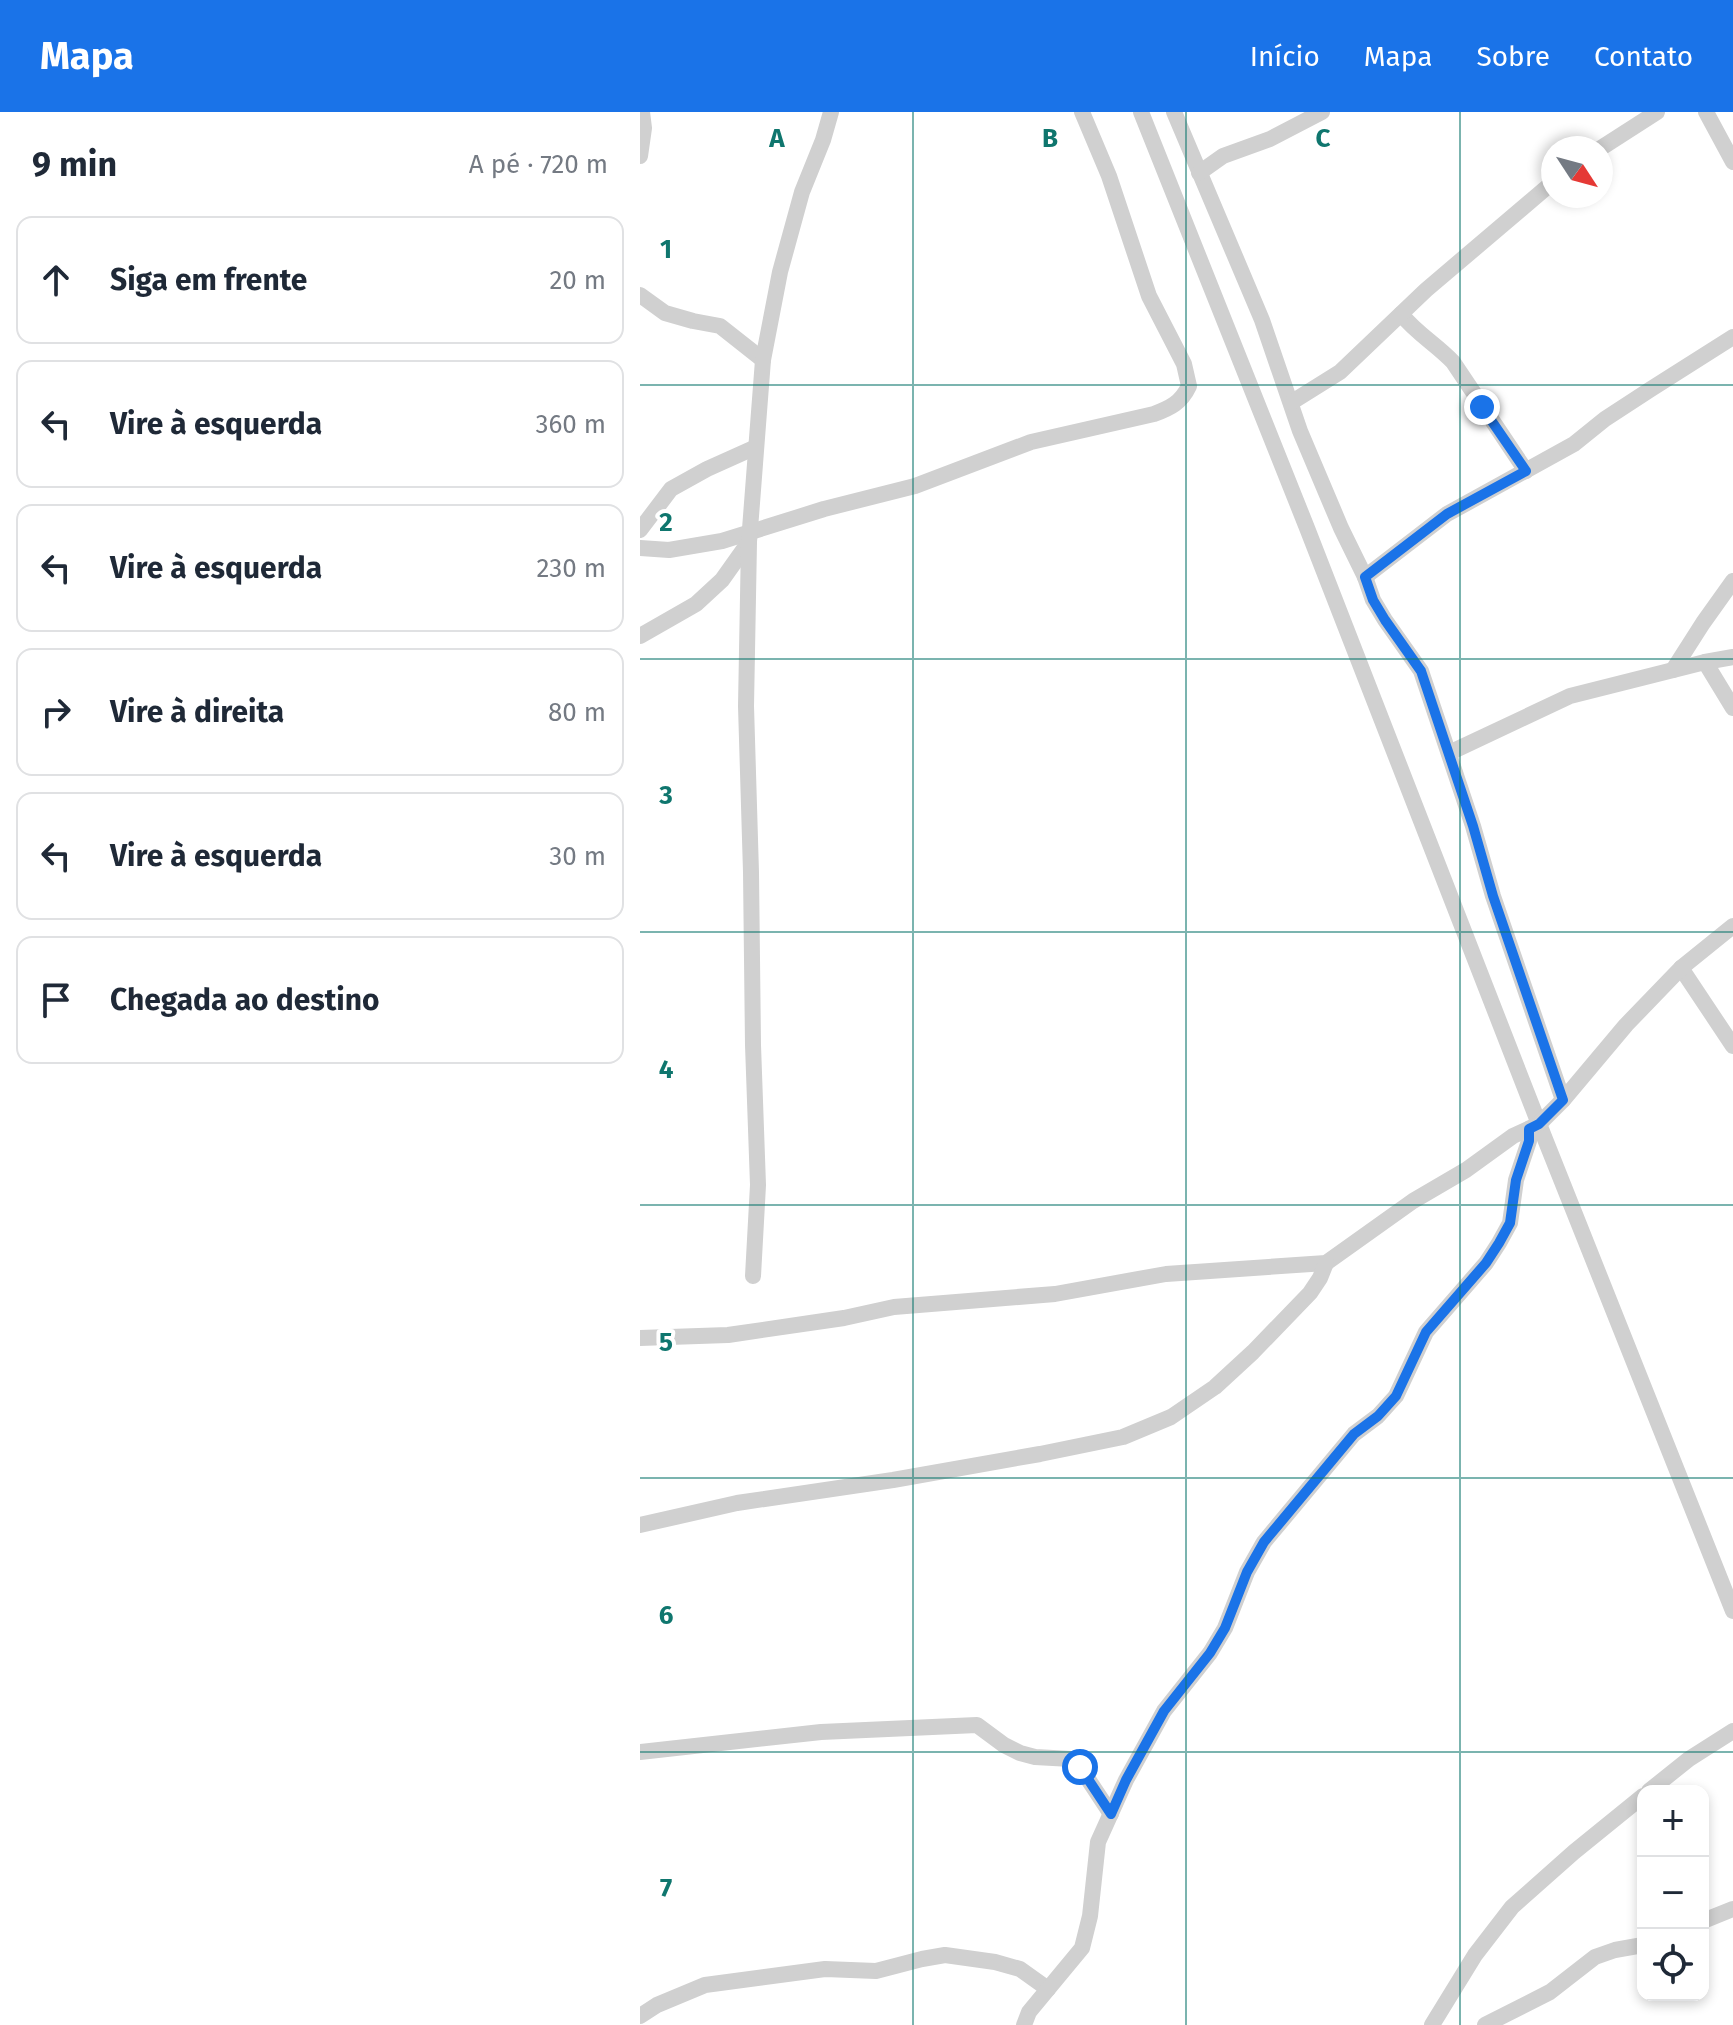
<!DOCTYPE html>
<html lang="pt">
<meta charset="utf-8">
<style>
body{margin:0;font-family:"Fira Sans",sans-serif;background:#f6f6f7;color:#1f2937}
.controls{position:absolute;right:24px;bottom:24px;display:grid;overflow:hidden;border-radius:16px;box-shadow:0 4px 12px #0003}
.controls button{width:72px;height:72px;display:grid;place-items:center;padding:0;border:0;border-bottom:2px solid #e0e1e3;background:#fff;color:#1f2937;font:40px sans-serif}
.compass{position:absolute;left:901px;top:24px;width:72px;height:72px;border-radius:50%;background:#fff;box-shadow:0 4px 12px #0003;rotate:126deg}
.stop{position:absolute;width:24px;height:24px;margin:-18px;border:6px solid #1a73e8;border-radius:50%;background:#fff}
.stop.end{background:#1a73e8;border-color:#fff;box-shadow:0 2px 8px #0008}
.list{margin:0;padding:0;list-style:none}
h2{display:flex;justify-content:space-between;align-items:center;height:104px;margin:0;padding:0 32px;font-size:34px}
h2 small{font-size:26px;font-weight:400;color:#747a83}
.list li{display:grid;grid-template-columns:52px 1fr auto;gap:24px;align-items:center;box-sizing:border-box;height:128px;margin:0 16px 16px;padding:0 16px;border:2px solid #e0e1e3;border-radius:16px}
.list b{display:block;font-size:30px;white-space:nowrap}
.list em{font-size:26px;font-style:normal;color:#747a83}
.icon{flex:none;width:44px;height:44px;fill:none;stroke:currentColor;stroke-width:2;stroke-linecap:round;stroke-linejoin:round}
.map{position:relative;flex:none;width:1093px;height:1913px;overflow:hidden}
header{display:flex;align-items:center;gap:48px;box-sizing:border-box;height:112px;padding:0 40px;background:#1a73e8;color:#fff}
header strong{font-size:38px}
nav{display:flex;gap:44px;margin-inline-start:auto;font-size:28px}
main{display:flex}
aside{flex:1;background:#fff}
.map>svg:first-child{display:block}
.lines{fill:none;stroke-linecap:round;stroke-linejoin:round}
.minor{stroke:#d0d0d0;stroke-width:16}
.route{stroke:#1a73e8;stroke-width:10}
.grid{fill:none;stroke:#0f766e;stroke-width:2;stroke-opacity:0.55}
.grid-label{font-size:26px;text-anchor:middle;font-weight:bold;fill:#0f766e;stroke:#fff;stroke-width:8;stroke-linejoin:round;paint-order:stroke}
</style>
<header>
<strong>Mapa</strong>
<nav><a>Início</a><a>Mapa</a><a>Sobre</a><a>Contato</a></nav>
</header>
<main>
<aside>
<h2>9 min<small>A pé · 720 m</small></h2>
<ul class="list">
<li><svg class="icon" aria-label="ahead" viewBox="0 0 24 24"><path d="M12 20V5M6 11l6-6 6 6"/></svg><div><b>Siga em frente</b></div><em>20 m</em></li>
<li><svg class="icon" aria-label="left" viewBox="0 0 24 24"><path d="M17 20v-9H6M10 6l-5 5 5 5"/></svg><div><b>Vire à esquerda</b></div><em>360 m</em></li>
<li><svg class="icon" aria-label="left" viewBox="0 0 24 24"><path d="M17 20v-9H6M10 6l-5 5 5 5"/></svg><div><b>Vire à esquerda</b></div><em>230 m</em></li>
<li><svg class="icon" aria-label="right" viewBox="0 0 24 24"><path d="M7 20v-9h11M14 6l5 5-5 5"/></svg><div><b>Vire à direita</b></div><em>80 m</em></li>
<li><svg class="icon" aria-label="left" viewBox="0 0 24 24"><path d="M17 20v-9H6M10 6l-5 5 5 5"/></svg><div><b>Vire à esquerda</b></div><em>30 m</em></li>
<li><svg class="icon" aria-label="arrive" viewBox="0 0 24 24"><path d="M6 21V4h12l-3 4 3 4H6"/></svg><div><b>Chegada ao destino</b></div></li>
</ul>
</aside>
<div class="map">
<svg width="1093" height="1913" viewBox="0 0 1093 1913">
<rect width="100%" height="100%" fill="#fff"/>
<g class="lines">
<g class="minor">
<polyline points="501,0 667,416 899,1012 1093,1499"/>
<polyline points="534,0 622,208 660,319 701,416 725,465 733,488 745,508 781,559 833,714 853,784 923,988"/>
<polyline points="1066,0 1093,50"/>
<polyline points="961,36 1017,0"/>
<polyline points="0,44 4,16 2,0"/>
<polyline points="559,61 583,44 630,27 682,0"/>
<polyline points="0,183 25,201 53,209 80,214 123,248"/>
<path d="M761,202C776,221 797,233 813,250L886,359"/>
<polyline points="652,290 700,260 786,178 913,70"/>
<polyline points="0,418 31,377 67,357 116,335"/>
<path d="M0,436L29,438L82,429L184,397L275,374L391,330L514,302C530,296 541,291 549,274L544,252L509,184L469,64L442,0"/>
<polyline points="725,465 807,402 934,332 965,307 1011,277 1093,225"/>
<polyline points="0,524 56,492 82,468 109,430"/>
<polyline points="1065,550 1093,596"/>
<polyline points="1033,558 1063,511 1093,469"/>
<polyline points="809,641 930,584 1065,550 1093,545"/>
<polyline points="1041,856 1093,934"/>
<polyline points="113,1164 118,1073 113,933 111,760 106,594 109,430 123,248 140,160 162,80 183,28 191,0"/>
<polyline points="0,1226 88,1223 204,1206 254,1195 415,1182 526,1162 686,1151 773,1089 826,1058 873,1024 899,1012 923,988 986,913 1041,856 1093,814"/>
<polyline points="0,1413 97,1391 253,1368 400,1342 483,1325 531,1305 575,1275 613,1240 670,1181 680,1166 686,1151"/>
<polyline points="0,1640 181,1620 337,1613 364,1633 380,1641 395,1645 431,1647 440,1655 471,1702"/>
<polyline points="1009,1679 1049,1647 1093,1619"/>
<polyline points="1063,1809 1093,1797"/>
<polyline points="0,1904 17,1893 65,1873 185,1857 236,1859 282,1847 305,1843 355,1850 380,1857 408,1877"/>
<polyline points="384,1913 389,1900 442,1836 450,1804 458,1730 486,1668 524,1599 570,1541 585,1516 607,1460 624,1430 714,1322 738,1304 756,1284 786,1220 846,1151 859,1131 870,1111 876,1068 889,1029 889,1017"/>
<polyline points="792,1913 835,1843 872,1795 934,1740 1003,1684"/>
<polyline points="845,1913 910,1880 955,1845 975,1838 1003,1833"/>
</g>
</g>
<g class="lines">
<polyline class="route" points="440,1655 471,1702 486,1668 524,1599 570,1541 585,1516 607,1460 624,1430 714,1322 738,1304 756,1284 786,1220 846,1151 859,1131 870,1111 876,1068 889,1029 889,1017 899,1012 923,988 853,784 833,714 781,559 745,508 733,488 725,465 807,402 886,359 842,295"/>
</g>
<path class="grid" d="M273,0V1913M546,0V1913M820,0V1913M0,273H1093M0,547H1093M0,820H1093M0,1093H1093M0,1366H1093M0,1640H1093"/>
<g class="grid-label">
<text x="137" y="35">A</text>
<text x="410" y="35">B</text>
<text x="683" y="35">C</text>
<text x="26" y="146">1</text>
<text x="26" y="419">2</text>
<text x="26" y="692">3</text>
<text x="26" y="966">4</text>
<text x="26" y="1239">5</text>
<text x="26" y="1512">6</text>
<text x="26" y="1785">7</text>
</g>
</svg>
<div class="controls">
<button>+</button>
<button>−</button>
<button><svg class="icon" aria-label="locate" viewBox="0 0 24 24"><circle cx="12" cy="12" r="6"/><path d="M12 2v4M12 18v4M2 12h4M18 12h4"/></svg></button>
</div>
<svg class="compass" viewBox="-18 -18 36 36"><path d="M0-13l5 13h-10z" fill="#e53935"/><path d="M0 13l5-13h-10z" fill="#747a83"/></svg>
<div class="stop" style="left:440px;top:1655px"></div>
<div class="stop end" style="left:842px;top:295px"></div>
</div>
</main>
